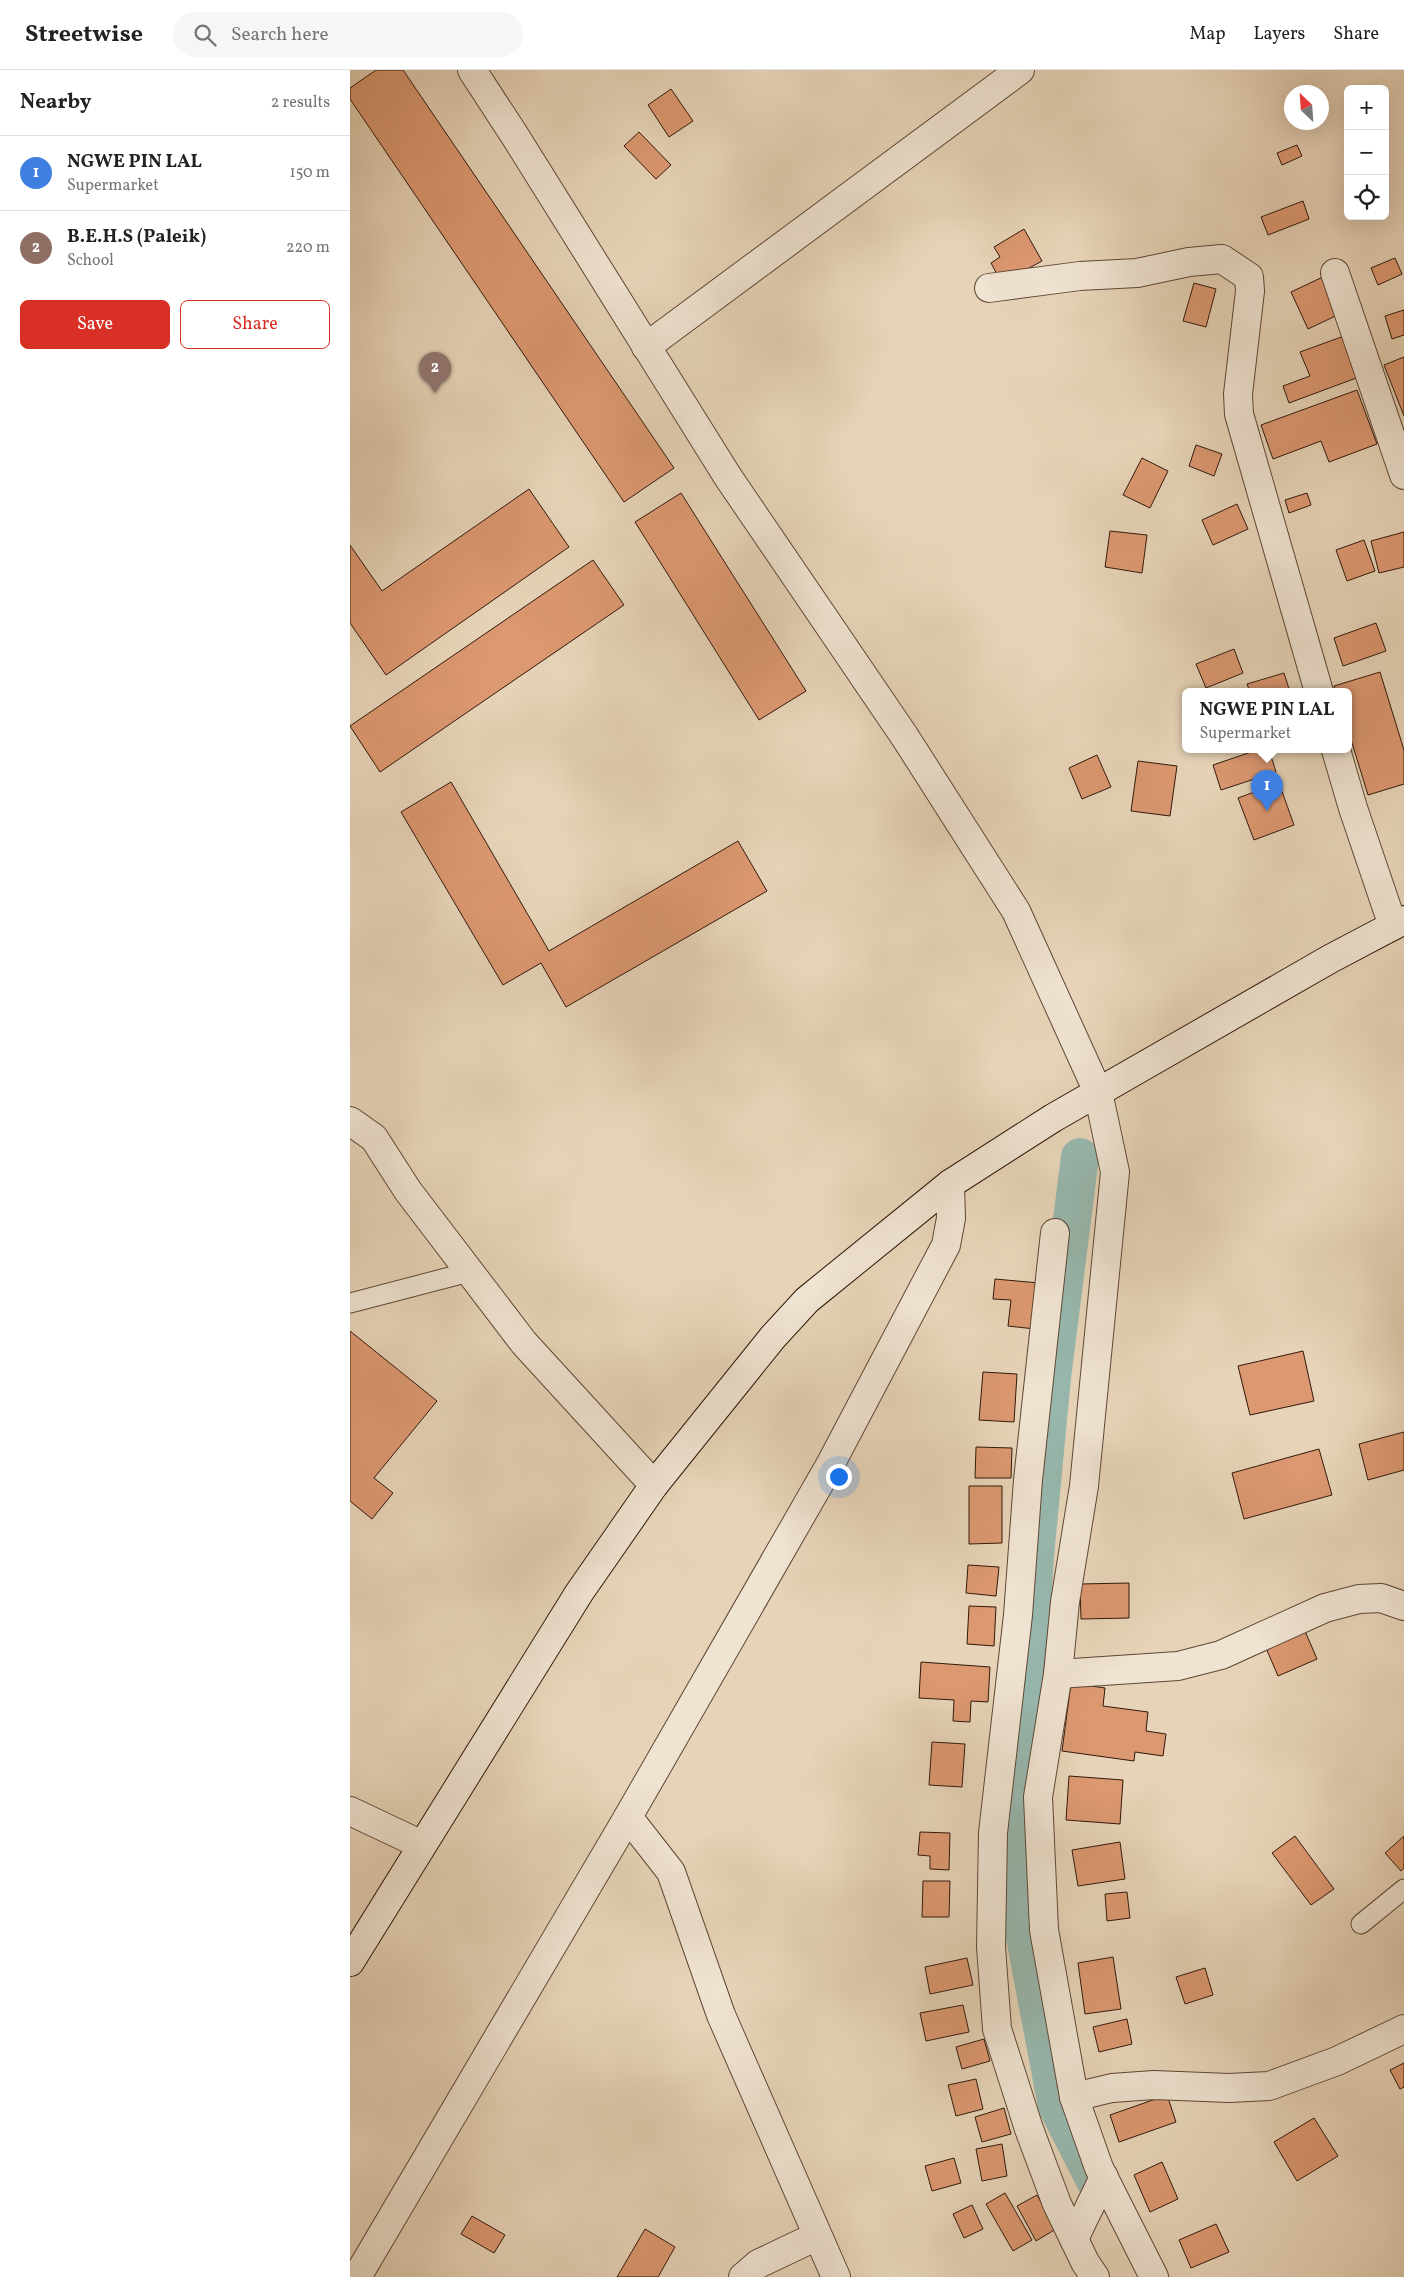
<!DOCTYPE html>
<meta charset="utf-8">
<style>
body{margin:0;font-family:Vollkorn,serif;background:#f6f6f6;color:#222}
.controls{position:absolute;right:15px;top:15px;display:grid;overflow:hidden;border-radius:8px;box-shadow:0 5px 20px #0002}
.controls button{width:45px;height:45px;display:grid;place-items:center;padding:0;border:0;border-bottom:1px solid #e0e0e0;background:#fff;color:#222;font:25px sans-serif}
.compass{position:absolute;left:934px;top:15px;width:45px;height:45px;border-radius:50%;background:#fff;box-shadow:0 5px 20px #0002;rotate:335deg}
.you{position:absolute;left:488px;top:1406px;width:18px;height:18px;margin:-12px;border:4px solid #fff;border-radius:50%;background:#1a73e8;box-shadow:0 0 0 8px #1a73e833}
.badge{display:grid;place-items:center;width:32px;height:32px;border-radius:50%;background:#d93025;color:#fff;font-size:16px;font-weight:700}
.pin{position:absolute;translate:-50% -41px;filter:drop-shadow(0 1px 2px #0008)}
.pin::after{content:'';position:absolute;top:26px;width:18px;height:15px;background:inherit;clip-path:polygon(0 0,100% 0,50% 100%)}
.popup{position:absolute;left:832px;top:618px;width:170px;height:65px;box-sizing:border-box;display:grid;place-content:center;border-radius:8px;background:#fff;filter:drop-shadow(0 1px 4px #0005);font-size:16px;white-space:nowrap;color:#767676}
.popup b{font-size:19px;color:#222}
.popup::after{content:'';position:absolute;left:50%;top:100%;margin-left:-10px;border:10px solid transparent;border-top-color:#fff}
.list{margin:0;padding:0;list-style:none}
h2{display:flex;justify-content:space-between;align-items:center;height:65px;margin:0;padding:0 20px;font-size:21px}
h2 small{font-size:16px;font-weight:400;color:#767676}
.list li{display:grid;grid-template-columns:32px 1fr auto;gap:15px;align-items:center;box-sizing:border-box;height:75px;padding:0 20px;border-top:1px solid #e0e0e0}
.list b{display:block;font-size:19px;white-space:nowrap}
.list p{margin:0;font-size:16px;white-space:nowrap;color:#767676}
.list em{font-size:16px;font-style:normal;color:#767676}
.actions{display:flex;gap:10px;padding:15px 20px}
.actions a{flex:1;padding:11px 0;border:1px solid #d93025;border-radius:8px;text-align:center;font-size:18px;color:#d93025}
.actions .main{background:#d93025;color:#fff}
.icon{flex:none;width:28px;height:28px;fill:none;stroke:currentColor;stroke-width:2;stroke-linecap:round;stroke-linejoin:round}
.map{position:relative;flex:none;width:1054px;height:2207px;overflow:hidden}
header{display:flex;align-items:center;gap:30px;box-sizing:border-box;height:70px;padding:0 25px;background:#fff;border-bottom:1px solid #e0e0e0}
header strong{font-size:24px}
nav{display:flex;gap:28px;margin-inline-start:auto;font-size:18px}
.search{width:350px;height:45px;background:#f6f6f6;display:flex;align-items:center;gap:12px;box-sizing:border-box;padding:0 18px;border-radius:28px;color:#767676;font-size:19px}
main{display:flex}
aside{flex:1;background:#fff}
.map>svg:first-child{display:block}
.lines{fill:none;stroke-linecap:round;stroke-linejoin:round}
.canal{stroke:#97b8ae;stroke-width:38}
.building{fill:#dc9871;stroke:#30180b}
.lane-casing{stroke:#5e4736;stroke-width:21}
.street-casing{stroke:#5e4736;stroke-width:30}
.secondary-casing{stroke:#30180b;stroke-width:30}
.lane{stroke:#efe3d1;stroke-width:19}
.street{stroke:#efe3d1;stroke-width:28}
.secondary{stroke:#efe3d1;stroke-width:28}
</style>
<header>
<strong>Streetwise</strong>
<div class="search"><svg class="icon" aria-label="search" viewBox="0 0 24 24"><circle cx="10" cy="10" r="6"/><path d="M15 15l6 6"/></svg>Search here</div>
<nav><a>Map</a><a>Layers</a><a>Share</a></nav>
</header>
<main>
<aside>
<h2>Nearby<small>2 results</small></h2>
<ul class="list">
<li><span class="badge" style="background:#3f7fe0">1</span><div><b>NGWE PIN LAL</b><p>Supermarket</p></div><em>150 m</em></li>
<li><span class="badge" style="background:#8d6e63">2</span><div><b>B.E.H.S (Paleik)</b><p>School</p></div><em>220 m</em></li>
</ul>
<div class="actions"><a class="main">Save</a><a>Share</a></div>
</aside>
<div class="map">
<svg width="1054" height="2207" viewBox="0 0 1054 2207">
<rect width="100%" height="100%" fill="#e7d4b8"/>
<filter id="stains"><feTurbulence type="fractalNoise" baseFrequency=".004" numOctaves="4"/><feColorMatrix values="0 0 0 0 .2 0 0 0 0 .09 0 0 0 0 .02 0 0 0 .5 -.17"/></filter>
<radialGradient id="worn" r=".72"><stop offset=".6" stop-color="#630" stop-opacity="0"/><stop offset="1" stop-color="#630" stop-opacity=".3"/></radialGradient>
<g class="lines">
<polyline class="canal" points="730,1087 702,1307 685,1486 675,1640 669,1836 707,2036 748,2116"/>
</g>
<g class="building">
<polygon points="26,0 53,0 324,398 274,432 0,29 0,18"/>
<polygon points="321,19 343,51 319,67 298,35"/>
<polygon points="289,62 321,95 306,109 274,76"/>
<polygon points="947,75 952,86 932,95 927,83"/>
<polygon points="953,131 959,149 918,165 911,147"/>
<polygon points="674,159 692,191 663,207 649,208 641,193 650,187 644,177"/>
<polygon points="1045,188 1052,204 1028,215 1021,198"/>
<polygon points="977,205 994,242 958,259 941,222"/>
<polygon points="844,213 866,219 856,257 833,251"/>
<polygon points="1054,240 1054,265 1042,269 1035,246"/>
<polygon points="994,266 1009,307 939,333 933,316 960,306 950,282"/>
<polygon points="1054,287 1054,346 1034,295"/>
<polygon points="1007,320 1027,374 979,392 971,371 923,389 911,355"/>
<polygon points="846,375 872,384 864,406 839,396"/>
<polygon points="792,388 818,401 800,438 773,425"/>
<polygon points="179,419 219,477 36,605 0,553 0,475 32,521"/>
<polygon points="331,423 456,621 409,650 285,452"/>
<polygon points="957,423 961,435 939,443 935,430"/>
<polygon points="887,434 898,459 863,475 852,450"/>
<polygon points="760,461 797,465 792,503 755,497"/>
<polygon points="1054,462 1054,497 1029,503 1021,471"/>
<polygon points="1014,470 1025,501 997,511 986,480"/>
<polygon points="243,490 274,535 30,702 0,656"/>
<polygon points="1026,553 1036,581 993,596 984,568"/>
<polygon points="884,579 893,603 856,618 846,594"/>
<polygon points="1030,602 1054,680 1054,714 1018,725 998,660 998,622 986,622 984,616"/>
<polygon points="934,603 940,622 900,622 897,614"/>
<polygon points="907,680 919,680 926,702 871,720 863,695"/>
<polygon points="747,685 761,717 732,729 719,698"/>
<polygon points="788,691 827,696 820,746 781,741"/>
<polygon points="101,712 199,881 388,771 417,821 216,937 191,893 153,915 51,742"/>
<polygon points="929,713 944,755 904,770 888,728"/>
<polygon points="645,1209 689,1213 685,1259 658,1256 661,1230 643,1229"/>
<polygon points="0,1261 87,1331 24,1408 43,1423 22,1449 0,1431"/>
<polygon points="953,1281 964,1331 900,1345 888,1296"/>
<polygon points="633,1302 667,1304 664,1352 629,1350"/>
<polygon points="1054,1362 1054,1400 1018,1410 1009,1374"/>
<polygon points="626,1377 662,1378 661,1408 625,1408"/>
<polygon points="969,1379 982,1425 894,1449 882,1403"/>
<polygon points="619,1416 652,1416 652,1473 619,1474"/>
<polygon points="618,1495 649,1497 646,1526 616,1523"/>
<polygon points="779,1513 779,1548 731,1549 730,1514"/>
<polygon points="619,1536 646,1537 644,1576 617,1574"/>
<polygon points="952,1554 967,1589 928,1606 913,1571"/>
<polygon points="571,1592 640,1597 638,1632 621,1631 620,1652 603,1651 604,1630 569,1628"/>
<polygon points="721,1613 755,1618 753,1636 798,1642 796,1661 816,1664 813,1686 785,1682 784,1691 712,1681"/>
<polygon points="582,1672 615,1674 612,1717 579,1715"/>
<polygon points="719,1706 773,1710 770,1754 716,1750"/>
<polygon points="570,1762 600,1763 599,1800 580,1799 580,1786 568,1785"/>
<polygon points="945,1766 984,1819 961,1835 922,1783"/>
<polygon points="1054,1766 1054,1798 1051,1801 1035,1783"/>
<polygon points="770,1772 775,1809 728,1816 722,1780"/>
<polygon points="573,1811 600,1811 599,1847 572,1847"/>
<polygon points="777,1822 780,1848 757,1851 755,1824"/>
<polygon points="763,1887 771,1939 735,1944 728,1893"/>
<polygon points="617,1888 623,1915 580,1924 575,1897"/>
<polygon points="855,1898 863,1925 835,1934 826,1907"/>
<polygon points="613,1935 619,1962 576,1971 570,1943"/>
<polygon points="777,1949 782,1974 749,1982 743,1957"/>
<polygon points="634,1969 640,1991 612,1999 606,1977"/>
<polygon points="1054,1993 1054,2017 1050,2019 1040,2000"/>
<polygon points="626,2009 633,2039 606,2046 598,2015"/>
<polygon points="817,2025 826,2052 769,2072 760,2045"/>
<polygon points="654,2038 661,2064 632,2072 625,2047"/>
<polygon points="964,2048 988,2086 947,2111 924,2072"/>
<polygon points="652,2074 657,2106 632,2111 626,2079"/>
<polygon points="604,2088 611,2113 582,2121 575,2096"/>
<polygon points="812,2092 828,2129 800,2142 784,2105"/>
<polygon points="655,2123 682,2170 663,2181 636,2134"/>
<polygon points="687,2125 706,2159 686,2171 667,2136"/>
<polygon points="622,2135 633,2159 614,2168 603,2144"/>
<polygon points="122,2146 155,2165 144,2183 111,2164"/>
<polygon points="866,2154 879,2182 841,2198 829,2170"/>
<polygon points="295,2159 325,2177 308,2207 267,2207"/>
</g>
<g class="lines">
<defs>
<g id="lane">
<polyline points="0,1233 119,1202"/>
<polyline points="1011,1854 1054,1819"/>
</g>
<g id="street">
<polyline points="122,0 165,66 378,407 555,667 666,841 748,1022 765,1102 734,1416 715,1532 708,1604 688,1727 694,1860 724,2027 749,2098 804,2207"/>
<polyline points="985,203 1054,405"/>
<polyline points="639,218 730,206 787,203 839,192 872,189 899,207 900,221 888,324 889,344 969,622"/>
<polyline points="296,277 670,0"/>
<polyline points="986,680 1003,738 1043,856"/>
<polyline points="0,1051 24,1068 58,1121 174,1273 304,1415"/>
<polyline points="705,1163 678,1410 668,1545 643,1763 641,1877 647,1959 679,2059 707,2134 735,2192 745,2207"/>
<polyline points="708,1604 828,1596 871,1585 975,1538 1009,1529 1031,1528 1054,1536"/>
<polyline points="0,1741 72,1775"/>
<polyline points="278,1747 321,1802 371,1945 486,2207"/>
<polyline points="724,2027 762,2018 804,2015 879,2018 919,2016 987,1991 1054,1959"/>
<polyline points="724,2169 754,2107"/>
<polyline points="7,2207 278,1747 480,1395 596,1175 601,1148 600,1114"/>
<polyline points="393,2207 408,2194 467,2166"/>
</g>
<polyline id="secondary" points="0,1892 229,1523 304,1415 423,1267 457,1230 600,1114 703,1048 980,889 1054,850"/>
</defs>
<use href="#lane" class="lane-casing"/>
<use href="#street" class="street-casing"/>
<use href="#secondary" class="secondary-casing"/>
<use href="#lane" class="lane"/>
<use href="#street" class="street"/>
<use href="#secondary" class="secondary"/>
</g>
<rect width="100%" height="100%" filter="url(#stains)"/>
<rect width="100%" height="100%" fill="url(#worn)"/>
</svg>
<div class="controls">
<button>+</button>
<button>−</button>
<button><svg class="icon" aria-label="locate" viewBox="0 0 24 24"><circle cx="12" cy="12" r="6"/><path d="M12 2v4M12 18v4M2 12h4M18 12h4"/></svg></button>
</div>
<svg class="compass" viewBox="-18 -18 36 36"><path d="M0-13l5 13h-10z" fill="#e53935"/><path d="M0 13l5-13h-10z" fill="#767676"/></svg>
<div class="you"></div>
<div class="pin badge" style="left:917px;top:741px;background:#3f7fe0">1</div>
<div class="popup"><b>NGWE PIN LAL</b>Supermarket</div>
<div class="pin badge" style="left:85px;top:323px;background:#8d6e63">2</div>
</div>
</main>
